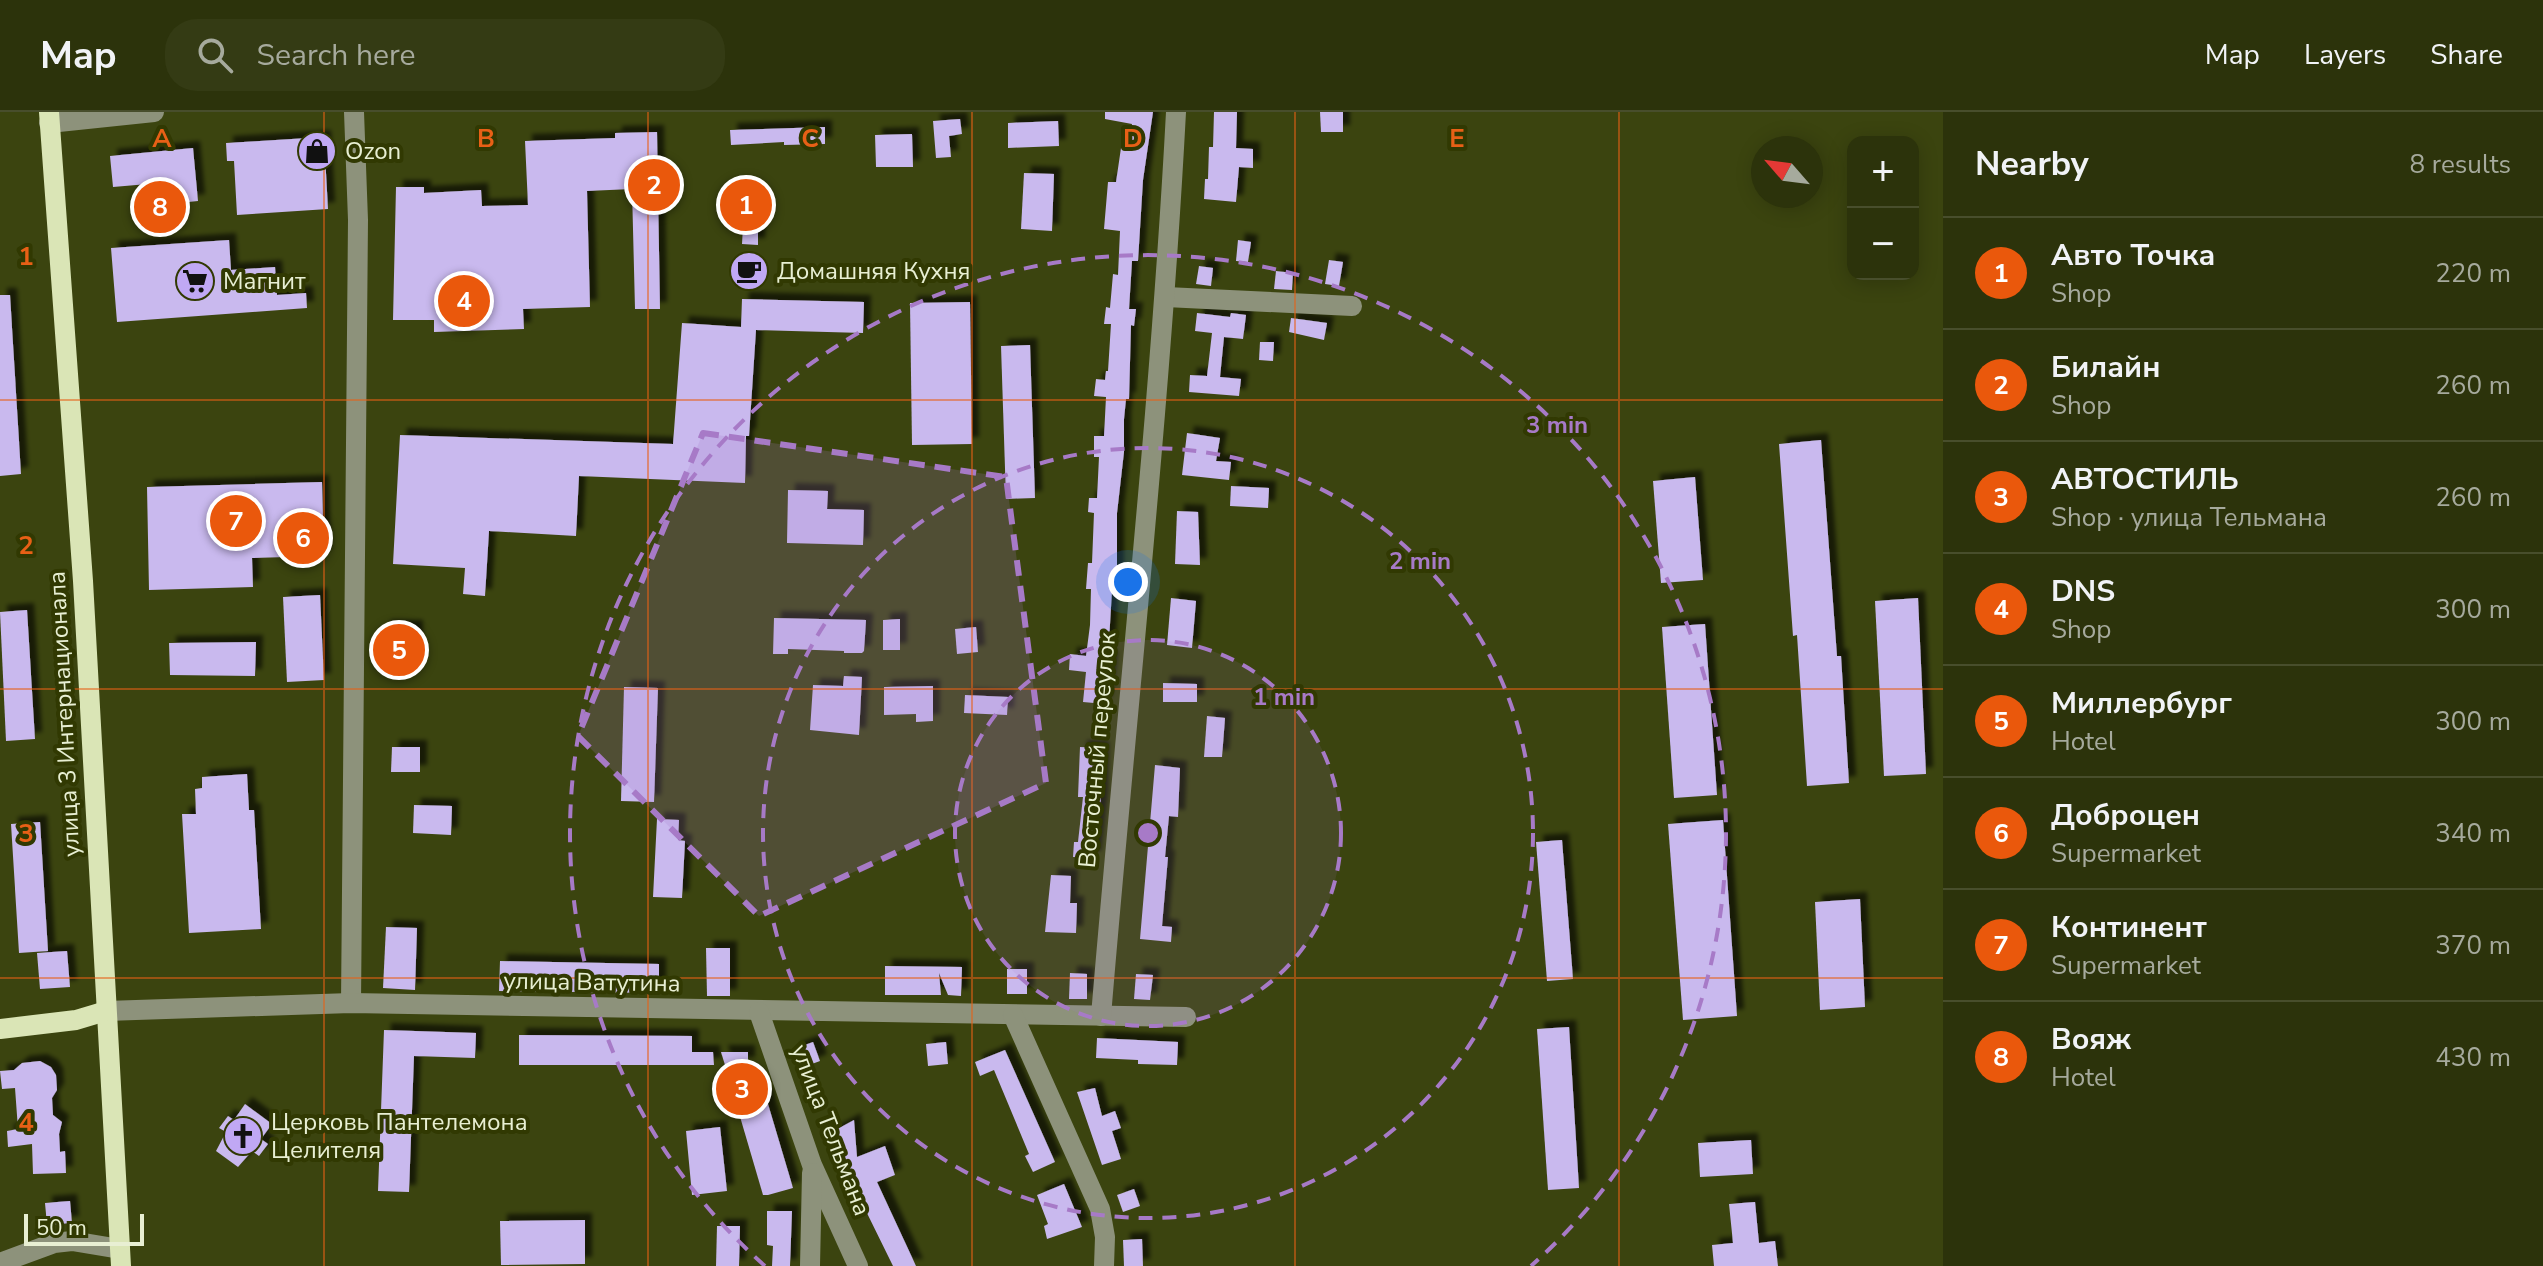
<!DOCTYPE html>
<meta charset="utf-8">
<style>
body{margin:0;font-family:"Nunito Sans",sans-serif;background:#343b14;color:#f1f3f6}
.controls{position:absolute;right:24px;top:24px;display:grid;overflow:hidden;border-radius:16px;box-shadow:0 4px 20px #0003}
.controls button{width:72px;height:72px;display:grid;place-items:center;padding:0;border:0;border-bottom:2px solid #484e2c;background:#2c330b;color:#f1f3f6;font:40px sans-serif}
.compass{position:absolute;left:1751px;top:24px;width:72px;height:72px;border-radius:50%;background:#2c330b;box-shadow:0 4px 20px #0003;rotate:298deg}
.scale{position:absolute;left:24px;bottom:20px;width:120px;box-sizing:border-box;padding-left:8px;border:4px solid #e8efd3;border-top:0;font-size:22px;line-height:28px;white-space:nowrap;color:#e8efd3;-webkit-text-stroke:6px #313902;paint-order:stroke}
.you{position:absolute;left:1128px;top:470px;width:28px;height:28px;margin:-20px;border:6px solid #fff;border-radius:50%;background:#1a73e8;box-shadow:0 0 0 12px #1a73e833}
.badge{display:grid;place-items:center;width:52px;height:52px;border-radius:50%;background:#ea580c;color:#fff;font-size:26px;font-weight:700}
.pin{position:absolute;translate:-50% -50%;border:4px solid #fff;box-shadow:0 2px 8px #0006}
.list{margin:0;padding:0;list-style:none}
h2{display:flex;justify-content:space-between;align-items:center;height:104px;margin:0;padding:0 32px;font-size:34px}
h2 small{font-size:26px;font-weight:400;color:#a6aa9d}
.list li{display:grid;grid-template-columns:52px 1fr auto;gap:24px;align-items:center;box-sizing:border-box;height:112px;padding:0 32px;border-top:2px solid #484e2c}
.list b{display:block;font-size:30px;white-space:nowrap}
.list p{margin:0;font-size:26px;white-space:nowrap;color:#a6aa9d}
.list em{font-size:26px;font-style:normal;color:#a6aa9d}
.icon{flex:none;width:44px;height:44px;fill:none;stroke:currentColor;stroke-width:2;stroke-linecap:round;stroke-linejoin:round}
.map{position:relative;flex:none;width:1943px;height:1154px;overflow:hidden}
header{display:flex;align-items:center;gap:48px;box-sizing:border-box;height:112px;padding:0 40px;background:#2c330b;border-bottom:2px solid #484e2c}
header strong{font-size:38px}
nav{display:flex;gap:44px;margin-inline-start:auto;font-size:28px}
.search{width:560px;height:72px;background:#343b14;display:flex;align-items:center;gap:20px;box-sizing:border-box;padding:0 28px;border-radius:32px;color:#a6aa9d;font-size:30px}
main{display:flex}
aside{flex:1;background:#2c330b}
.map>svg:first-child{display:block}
.building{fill:#c9b9ee;filter:url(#shadow)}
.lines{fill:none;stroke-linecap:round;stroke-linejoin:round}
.minor{stroke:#8d927b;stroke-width:20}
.major{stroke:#dae5b6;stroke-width:20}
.marked{fill:#a77ac7;fill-opacity:0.2;stroke:#a77ac7;stroke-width:6;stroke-dasharray:16 10;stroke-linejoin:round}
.grid{fill:none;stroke:#e86016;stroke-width:2;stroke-opacity:0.55}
.ring{fill:none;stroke:#a77ac7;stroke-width:4;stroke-dasharray:14 10}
.labels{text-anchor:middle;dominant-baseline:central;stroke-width:8;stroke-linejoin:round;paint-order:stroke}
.poi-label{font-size:24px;fill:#e8efd3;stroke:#313902;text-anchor:start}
.street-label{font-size:24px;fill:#e8efd3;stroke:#313902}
.grid-label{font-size:26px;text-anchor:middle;font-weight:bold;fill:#e86016;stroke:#313902;stroke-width:8;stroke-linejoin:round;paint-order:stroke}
.centre{fill:#a77ac7;stroke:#313902;stroke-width:4}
.ring-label{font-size:24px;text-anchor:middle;font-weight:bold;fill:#a77ac7;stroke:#313902;stroke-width:8;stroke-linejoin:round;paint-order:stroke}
</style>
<header>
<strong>Map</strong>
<div class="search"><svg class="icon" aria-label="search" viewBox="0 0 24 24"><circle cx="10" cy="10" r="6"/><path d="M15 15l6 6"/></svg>Search here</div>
<nav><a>Map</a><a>Layers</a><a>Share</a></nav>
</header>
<main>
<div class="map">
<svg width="1943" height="1154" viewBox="0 0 1943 1154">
<defs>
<filter id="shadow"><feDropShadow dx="7" dy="-7" stdDeviation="2" flood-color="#0009"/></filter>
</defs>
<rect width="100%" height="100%" fill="#3b440f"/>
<g class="building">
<polygon points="1105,0 1153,0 1143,68 1138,149 1132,149 1129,197 1136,197 1134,214 1131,213 1129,287 1126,287 1124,307 1124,340 1117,401 1117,478 1112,478 1108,546 1111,546 1105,592 1083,590 1086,560 1069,558 1070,542 1086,544 1090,513 1091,477 1086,477 1088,451 1092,451 1094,401 1088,400 1089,386 1097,386 1099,345 1094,345 1094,324 1104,324 1106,285 1094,284 1096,267 1105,268 1106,259 1108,259 1111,212 1104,212 1106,195 1110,196 1113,162 1118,163 1120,119 1104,117 1108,70 1116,70 1121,36 1128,37 1132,12 1105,7"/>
<polygon points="1214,0 1237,0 1236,36 1253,37 1253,56 1239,55 1236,90 1204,87 1205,67 1208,67 1209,35 1213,35"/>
<polygon points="1320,0 1343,0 1343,20 1321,20"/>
<polygon points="960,7 962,22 949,24 951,45 936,46 933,9"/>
<polygon points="1058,9 1059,34 1008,36 1008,11"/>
<polygon points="825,15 825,32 784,33 784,30 731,33 730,18"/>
<polygon points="657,20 660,197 635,197 632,77 587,79 590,195 523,197 524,217 434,220 434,208 393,208 396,75 424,75 424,81 481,78 482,94 528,93 525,29 615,26 615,21"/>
<polygon points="912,22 913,55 876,55 875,23"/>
<polygon points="324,25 328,97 237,103 234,49 227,49 226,31"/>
<polygon points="193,36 198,89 150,94 148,72 113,75 110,44"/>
<polygon points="1024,61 1054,62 1052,119 1021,117"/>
<polygon points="718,84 758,86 758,133 742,132 744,97 718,97"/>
<polygon points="229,128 231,158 275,155 277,183 306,181 307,196 117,210 111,136"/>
<polygon points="1238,128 1251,130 1248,150 1236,149"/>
<polygon points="1329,148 1343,150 1339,174 1325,172"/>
<polygon points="1199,154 1213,156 1211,174 1196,172"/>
<polygon points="1276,159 1293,161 1292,178 1274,177"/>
<polygon points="0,183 10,183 21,362 0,364"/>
<polygon points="742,187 864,190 863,221 756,218 749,324 746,324 745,371 579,364 576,424 489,419 485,484 463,482 465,456 393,452 400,323 673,332 682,211 741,215"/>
<polygon points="970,190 972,332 912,333 910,191"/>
<polygon points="1197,201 1230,205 1231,201 1246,203 1243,227 1224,225 1220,265 1241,267 1239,284 1189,280 1190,263 1207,264 1212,221 1195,219"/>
<polygon points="1291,206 1327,211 1324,228 1289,220"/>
<polygon points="1260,230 1274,230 1273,249 1259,248"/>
<polygon points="1030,233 1035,386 1006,387 1001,234"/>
<polygon points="1187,321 1220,326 1216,349 1231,350 1229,368 1182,363"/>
<polygon points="1821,328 1837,544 1841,544 1849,671 1807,674 1797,523 1793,524 1779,332"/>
<polygon points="1695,365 1703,468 1661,471 1653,369"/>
<polygon points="322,370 324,444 252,446 253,475 149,478 147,375"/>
<polygon points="1231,374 1269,376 1268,396 1230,394"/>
<polygon points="788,378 828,379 827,397 864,398 863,433 787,431"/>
<polygon points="1177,399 1198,400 1200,453 1175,452"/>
<polygon points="320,483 324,568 287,570 283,485"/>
<polygon points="1171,486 1196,489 1192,536 1167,533"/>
<polygon points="1918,486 1926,662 1884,664 1875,489"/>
<polygon points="27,498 35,627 6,629 0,500"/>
<polygon points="774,506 866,508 864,539 862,541 844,541 844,539 788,537 788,542 773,542"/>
<polygon points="900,507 900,538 883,538 883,508"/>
<polygon points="1705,512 1717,683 1674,686 1662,515"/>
<polygon points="384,515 416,515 415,562 381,562"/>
<polygon points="976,515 978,540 957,542 955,517"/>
<polygon points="256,530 255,564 170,563 169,531"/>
<polygon points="844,564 862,565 859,623 810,618 813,573 843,574"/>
<polygon points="1163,571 1197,572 1197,590 1163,590"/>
<polygon points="933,574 933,609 916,610 916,602 884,603 884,575"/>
<polygon points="624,575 658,576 654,690 621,689"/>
<polygon points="965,583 1008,585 1007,603 964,601"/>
<polygon points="1207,604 1225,606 1222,645 1204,645"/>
<polygon points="392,635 420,635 420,660 391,660"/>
<polygon points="1080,635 1102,636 1101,686 1094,746 1073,745 1074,730 1078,730 1083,685 1078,685"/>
<polygon points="1155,653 1180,656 1178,705 1169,704 1165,745 1168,745 1162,814 1172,815 1171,830 1140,827"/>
<polygon points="247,662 249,698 254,698 261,817 189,821 182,702 196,702 195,677 202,676 202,665"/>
<polygon points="414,693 452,694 451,723 413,721"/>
<polygon points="657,707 679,708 678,728 685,729 682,786 653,785"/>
<polygon points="1723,708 1737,904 1683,908 1668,712"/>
<polygon points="40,710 48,839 19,841 11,712"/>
<polygon points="1562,728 1573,867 1547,869 1536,730"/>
<polygon points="1051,763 1071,764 1070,791 1077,791 1076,821 1045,820"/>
<polygon points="1860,787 1865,895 1820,898 1815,790"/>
<polygon points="386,815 417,816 415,878 383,876"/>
<polygon points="706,836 730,836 730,884 707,884"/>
<polygon points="67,839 70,875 40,877 37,841"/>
<polygon points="500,849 659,852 659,881 499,879"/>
<polygon points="885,854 962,855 961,884 948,883 939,861 941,883 885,883"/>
<rect x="1007" y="857" width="20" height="25"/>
<polygon points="1070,861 1087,862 1087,887 1069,887"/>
<polygon points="1136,862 1153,863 1150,888 1134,887"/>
<polygon points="1569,915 1579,1076 1548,1078 1537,917"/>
<polygon points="384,918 476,921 475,946 414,944 409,1080 378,1079"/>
<polygon points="519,923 692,924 692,940 713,940 714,953 519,953"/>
<polygon points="1097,926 1178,930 1177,953 1138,952 1138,948 1096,946"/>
<polygon points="813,930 820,949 801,956 794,937"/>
<polygon points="946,930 948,952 928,954 926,932"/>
<polygon points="1005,938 1055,1050 1033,1060 1025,1044 1029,1042 994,958 980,964 975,950"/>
<polygon points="721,940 748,940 748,952 725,953"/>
<polygon points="40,949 51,955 56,963 57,978 52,986 53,1003 62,1010 59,1022 60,1040 65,1039 66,1061 33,1062 32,1032 8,1035 7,1019 18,1017 15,976 2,977 0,959 14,958 22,951"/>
<polygon points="1095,976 1102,1004 1115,999 1121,1016 1112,1019 1121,1047 1102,1053 1077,980"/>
<polygon points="765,982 793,1076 768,1083 763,1083 736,991"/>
<polygon points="245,992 272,1012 261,1027 268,1032 259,1044 252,1039 238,1055 216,1039 226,1020 219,1016 228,1004 234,1008"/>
<polygon points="854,1008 857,1045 885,1034 895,1063 877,1070 916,1154 893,1154 863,1093 842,1037 839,1038 830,1021"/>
<polygon points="720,1015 727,1079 692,1083 686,1019"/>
<polygon points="1751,1028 1753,1062 1700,1065 1698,1031"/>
<polygon points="1064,1072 1082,1115 1047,1127 1044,1114 1048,1112 1037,1083"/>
<polygon points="1134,1077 1140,1094 1123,1100 1117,1083"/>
<polygon points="70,1089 72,1111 47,1113 45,1091"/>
<polygon points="1755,1090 1759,1131 1775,1129 1778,1154 1714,1154 1712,1133 1733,1131 1729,1092"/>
<polygon points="767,1099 792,1099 790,1154 772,1154 773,1134 767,1133"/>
<polygon points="585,1108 585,1152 501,1153 500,1109"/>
<polygon points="717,1114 740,1114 739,1154 716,1154"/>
<polygon points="1142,1127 1143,1154 1124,1154 1123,1128"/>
</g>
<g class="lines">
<g class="minor">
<polyline points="49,11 154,0"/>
<polyline points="1166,185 1352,194"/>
<polyline points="351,891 358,108 354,0"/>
<polyline points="106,899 351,891 1186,905"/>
<polyline points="759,900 812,1053 858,1154"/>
<polyline points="1013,903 1100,1097 1105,1125 1104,1154"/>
<path d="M1101,904C1126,603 1160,302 1176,0"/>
<polyline points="0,1151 54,1131 72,1129 120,1137"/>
<polyline points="810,1154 812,1061"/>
</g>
<g class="major">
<polyline points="49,0 83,469 121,1154"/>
<polyline points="0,917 76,908 106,899"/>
</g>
</g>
<path class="marked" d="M703,321L1006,365L1046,671L759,804L578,624Z"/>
<path class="grid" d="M324,0V1154M648,0V1154M972,0V1154M1295,0V1154M1619,0V1154M0,288H1943M0,577H1943M0,866H1943"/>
<circle cx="1148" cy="721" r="193" fill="#a77ac7" fill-opacity=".12"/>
<g class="ring">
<circle cx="1148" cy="721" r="193"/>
<circle cx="1148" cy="721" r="385"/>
<path d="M765 1154A578 578 0 1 1 1531 1154"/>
</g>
<defs>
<symbol id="shop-disc" viewBox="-11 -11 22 22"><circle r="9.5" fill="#c0a8f4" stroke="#313902"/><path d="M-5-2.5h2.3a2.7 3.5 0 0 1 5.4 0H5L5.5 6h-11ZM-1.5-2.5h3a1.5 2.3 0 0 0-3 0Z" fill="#111"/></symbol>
<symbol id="cafe-disc" viewBox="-11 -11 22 22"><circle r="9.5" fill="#c0a8f4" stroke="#313902"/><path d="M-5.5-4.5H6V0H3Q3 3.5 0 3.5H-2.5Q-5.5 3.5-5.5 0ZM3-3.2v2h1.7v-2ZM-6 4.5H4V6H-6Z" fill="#111"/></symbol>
<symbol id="supermarket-disc" viewBox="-11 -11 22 22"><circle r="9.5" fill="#c0a8f4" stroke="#313902"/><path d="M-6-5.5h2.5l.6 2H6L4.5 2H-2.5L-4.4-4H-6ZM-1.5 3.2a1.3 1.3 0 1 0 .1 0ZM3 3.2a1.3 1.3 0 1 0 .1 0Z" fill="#111"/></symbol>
<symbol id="church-disc" viewBox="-11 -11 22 22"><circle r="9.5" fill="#c0a8f4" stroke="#313902"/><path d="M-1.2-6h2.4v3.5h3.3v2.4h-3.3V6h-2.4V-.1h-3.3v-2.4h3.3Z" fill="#111"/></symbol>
</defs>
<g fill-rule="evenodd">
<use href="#shop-disc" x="295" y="17" width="44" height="44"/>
<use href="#cafe-disc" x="727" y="137" width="44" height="44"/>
<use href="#supermarket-disc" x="173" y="147" width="44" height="44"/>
<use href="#church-disc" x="221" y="1002" width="44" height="44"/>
</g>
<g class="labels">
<g class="poi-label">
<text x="345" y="39">Ozon</text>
<text x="777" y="159">Домашняя Кухня</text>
<text x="223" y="169">Магнит</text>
<text x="271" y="1010">Церковь Пантелемона<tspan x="271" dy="28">Целителя</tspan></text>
</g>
<g class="street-label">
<text transform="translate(64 602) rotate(-93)">улица 3 Интернационала</text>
<text transform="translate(1097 638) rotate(-85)">Восточный переулок</text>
<text transform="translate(592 870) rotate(1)">улица Ватутина</text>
<text transform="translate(831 1018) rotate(69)">улица Тельмана</text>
</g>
</g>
<g class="grid-label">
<text x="162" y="35">A</text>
<text x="486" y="35">B</text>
<text x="810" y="35">C</text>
<text x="1133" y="35">D</text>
<text x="1457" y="35">E</text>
<text x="26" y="153">1</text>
<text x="26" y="442">2</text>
<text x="26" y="730">3</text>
<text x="26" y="1019">4</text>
</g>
<circle cx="1148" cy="721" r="12" class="centre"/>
<g class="ring-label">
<text x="1557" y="321">3 min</text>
<text x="1420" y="457">2 min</text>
<text x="1284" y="593">1 min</text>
</g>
</svg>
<div class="controls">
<button>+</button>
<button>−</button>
</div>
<svg class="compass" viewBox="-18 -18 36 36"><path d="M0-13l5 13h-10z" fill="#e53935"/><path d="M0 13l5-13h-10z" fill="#a6aa9d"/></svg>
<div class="scale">50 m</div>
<div class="you"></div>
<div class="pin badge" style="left:746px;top:93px">1</div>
<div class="pin badge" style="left:654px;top:73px">2</div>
<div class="pin badge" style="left:742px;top:977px">3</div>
<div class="pin badge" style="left:464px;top:189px">4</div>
<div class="pin badge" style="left:399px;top:538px">5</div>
<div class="pin badge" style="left:303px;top:426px">6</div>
<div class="pin badge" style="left:236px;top:409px">7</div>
<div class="pin badge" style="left:160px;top:95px">8</div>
</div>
<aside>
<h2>Nearby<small>8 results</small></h2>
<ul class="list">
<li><span class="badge">1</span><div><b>Авто Точка</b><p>Shop</p></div><em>220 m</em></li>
<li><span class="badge">2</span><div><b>Билайн</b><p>Shop</p></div><em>260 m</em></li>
<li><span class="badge">3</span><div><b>АВТОСТИЛЬ</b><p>Shop · улица Тельмана</p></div><em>260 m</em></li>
<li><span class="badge">4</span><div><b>DNS</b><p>Shop</p></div><em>300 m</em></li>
<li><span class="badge">5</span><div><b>Миллербург</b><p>Hotel</p></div><em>300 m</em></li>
<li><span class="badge">6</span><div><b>Доброцен</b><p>Supermarket</p></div><em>340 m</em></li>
<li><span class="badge">7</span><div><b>Континент</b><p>Supermarket</p></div><em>370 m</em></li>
<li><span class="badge">8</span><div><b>Вояж</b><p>Hotel</p></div><em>430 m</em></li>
</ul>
</aside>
</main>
